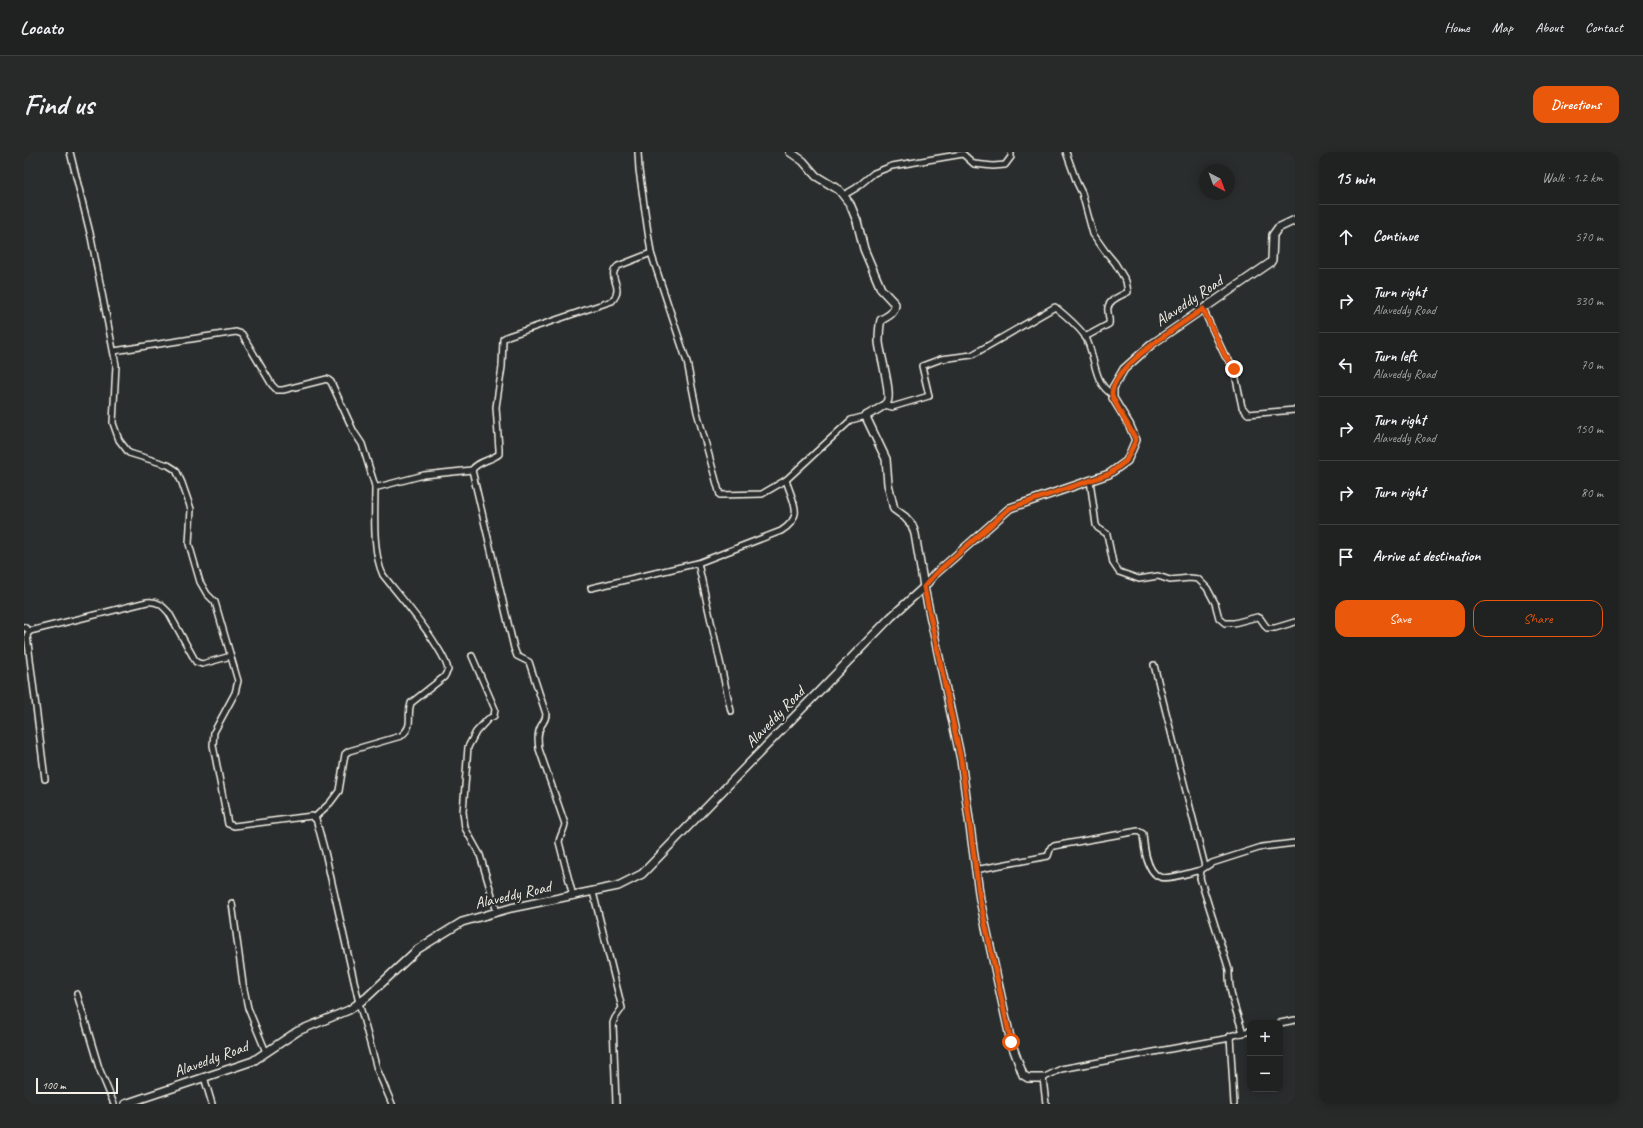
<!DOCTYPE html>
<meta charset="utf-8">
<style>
body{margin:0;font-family:Caveat,sans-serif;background:#282a2a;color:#f1f3f6}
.controls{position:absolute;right:12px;bottom:12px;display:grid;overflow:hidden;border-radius:8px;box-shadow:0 2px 10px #0003}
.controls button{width:36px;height:36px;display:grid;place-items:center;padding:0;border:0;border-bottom:1px solid #3d3f40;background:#202222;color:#f1f3f6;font:20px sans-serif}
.compass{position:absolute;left:1175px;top:12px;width:36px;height:36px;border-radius:50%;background:#202222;box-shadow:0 2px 10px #0003;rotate:139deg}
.scale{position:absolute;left:12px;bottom:10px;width:82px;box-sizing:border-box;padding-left:4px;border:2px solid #f4f1e8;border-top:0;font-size:11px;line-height:14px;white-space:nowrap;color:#f4f1e8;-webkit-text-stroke:3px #2a2d2e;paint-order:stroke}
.stop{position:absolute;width:12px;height:12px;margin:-9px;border:3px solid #ea580c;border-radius:50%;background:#fff}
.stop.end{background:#ea580c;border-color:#fff;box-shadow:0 1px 4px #0008}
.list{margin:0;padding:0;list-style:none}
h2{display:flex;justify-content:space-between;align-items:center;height:52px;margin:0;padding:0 16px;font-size:17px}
h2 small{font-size:13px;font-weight:400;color:#a2a4a5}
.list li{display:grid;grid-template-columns:26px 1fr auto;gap:12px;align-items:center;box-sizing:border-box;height:64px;padding:0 16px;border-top:1px solid #3d3f40}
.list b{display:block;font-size:15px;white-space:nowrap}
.list p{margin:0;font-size:13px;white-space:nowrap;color:#a2a4a5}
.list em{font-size:13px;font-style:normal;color:#a2a4a5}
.actions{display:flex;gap:8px;padding:12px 16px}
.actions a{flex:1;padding:9px 0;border:1px solid #ea580c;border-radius:12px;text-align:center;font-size:14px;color:#ea580c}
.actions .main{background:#ea580c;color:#fff}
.icon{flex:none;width:22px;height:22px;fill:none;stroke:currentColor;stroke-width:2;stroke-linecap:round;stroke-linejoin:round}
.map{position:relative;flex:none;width:1271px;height:952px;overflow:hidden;border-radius:12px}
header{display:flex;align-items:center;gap:24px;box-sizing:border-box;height:56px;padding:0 20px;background:#202222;border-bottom:1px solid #3d3f40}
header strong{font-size:19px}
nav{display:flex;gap:22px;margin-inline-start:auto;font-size:14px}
.intro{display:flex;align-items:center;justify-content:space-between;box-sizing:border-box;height:96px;padding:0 24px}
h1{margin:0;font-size:28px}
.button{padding:10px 18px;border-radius:12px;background:#ea580c;color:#fff;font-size:14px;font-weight:700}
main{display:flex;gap:24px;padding:0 24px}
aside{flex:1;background:#202222;border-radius:12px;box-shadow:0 2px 10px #0003}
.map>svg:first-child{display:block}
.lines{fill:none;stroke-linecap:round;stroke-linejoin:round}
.street-casing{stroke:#f4f1e8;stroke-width:8}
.secondary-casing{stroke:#f4f1e8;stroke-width:10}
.street{stroke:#2a2d2e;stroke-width:5}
.secondary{stroke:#2a2d2e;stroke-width:7}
.route{stroke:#ea580c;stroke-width:5}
.labels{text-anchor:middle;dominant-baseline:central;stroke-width:4;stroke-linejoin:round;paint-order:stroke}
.street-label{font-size:16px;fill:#f4f1e8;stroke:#2a2d2e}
</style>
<header>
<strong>Locato</strong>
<nav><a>Home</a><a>Map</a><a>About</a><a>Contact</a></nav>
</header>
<div class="intro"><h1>Find us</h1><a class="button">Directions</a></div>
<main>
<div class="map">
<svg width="1271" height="952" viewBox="0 0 1271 952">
<rect width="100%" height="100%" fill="#2a2d2e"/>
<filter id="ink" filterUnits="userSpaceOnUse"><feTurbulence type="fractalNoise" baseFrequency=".025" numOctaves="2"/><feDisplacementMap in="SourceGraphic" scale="8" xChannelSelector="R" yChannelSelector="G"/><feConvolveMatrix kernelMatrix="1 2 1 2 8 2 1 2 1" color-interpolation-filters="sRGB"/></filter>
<g filter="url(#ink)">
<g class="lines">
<defs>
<g id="street">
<polyline points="46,0 67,85 92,213 89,271 95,288 105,301 144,313 152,318 158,331 167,357 165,392 176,430 183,442 191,450 214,529 211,541 190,580 189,593 204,672 210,674 288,664 292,667 301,700 335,851 353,917 368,952"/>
<polyline points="614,0 615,18 627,101 663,210 673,260 696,343 738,342 762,328 827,268 842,264"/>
<path d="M1042,0L1053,31L1058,41L1069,82L1081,99L1091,111L1102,129L1104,140C1096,144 1082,149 1084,159C1084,164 1086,167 1085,172L1061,185"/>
<polyline points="820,43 832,36 850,21 868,14 939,2 950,12 969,14 981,13 987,5 987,0"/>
<polyline points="1179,157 1201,204 1209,213 1218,255 1224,262 1271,258"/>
<polyline points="90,199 212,180 218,182 248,233 253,238 259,238 303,227 307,230 330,280 338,292 351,334 354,335 400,323 448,318"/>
<path d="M861,253L868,255L905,244L898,214L917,207L948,203L1031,155C1041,163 1053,173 1061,184C1071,200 1069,232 1088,242"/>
<polyline points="1066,328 1072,373 1074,376 1083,382 1089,411 1095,420 1115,427 1134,424 1146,428 1166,426 1174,427 1183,436 1191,451 1195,466 1201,471 1210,471 1233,465 1236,466 1243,476 1251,476 1271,470"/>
<polyline points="674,411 707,559"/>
<path d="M567,436L674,411L757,379C781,364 769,351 762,328"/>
<polyline points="0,475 6,479"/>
<polyline points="448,504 471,557 470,564 464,567 452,580 444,595 439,660 441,676 456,703 473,760"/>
<polyline points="1130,513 1181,714"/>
<path d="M21,627L3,483L6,479L123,450C134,449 138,453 145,461L172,510L178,512L207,504"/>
<path d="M290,666L306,651L315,639L321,602L325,599L377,584C391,573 382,565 387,551L420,525L424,518C423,510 417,501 412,493C396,467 378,447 359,423C348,400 351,359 351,334"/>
<path d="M951,718L1024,704L1027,695L1030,694L1114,679L1119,682C1120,694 1122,720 1136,725C1145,728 1167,720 1177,718"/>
<polyline points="569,740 598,856 591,866 589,871 592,952"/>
<path d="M549,744L535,690C536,683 540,679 541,672L515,597C514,589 513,581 517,574C520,569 522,568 522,562L505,510L493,504L490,496L448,318C454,309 466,309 475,302V297L472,255L478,215L479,187L484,184L588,149C602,134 581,125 594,114L627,101"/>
<polyline points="208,751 219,832 224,856 242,900"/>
<polyline points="53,842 75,916 90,952"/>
<polyline points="1256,871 1271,868"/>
<path d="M1219,881C1213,861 1204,840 1205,818L1176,726L1177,718L1188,711L1238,695L1271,691"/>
<polyline points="180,925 188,952"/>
<polyline points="1022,952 1019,926 1037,917 1206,886"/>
<polyline points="1210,952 1206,884 1226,879"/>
</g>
<g id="secondary">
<path d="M766,0L779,9L792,24L815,38L826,52L833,69L840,97L857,137L871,152C871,161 864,164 857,168C855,175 855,182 855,190C856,202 868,241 863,250C859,256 848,260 842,264V265L862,307L864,332L870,357L881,365L888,373L891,382L900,435L937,608L956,748L987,890L999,923L1004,926H1019"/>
<polyline points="101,952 229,909 274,879 325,858 343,845 394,797 438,770 487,756 594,734 618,722 867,465 900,435 910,423 986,356 1085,322 1103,309 1112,288 1105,272 1089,246 1089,236 1100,217 1128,192 1246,111 1248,108 1249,83 1254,76 1271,68"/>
</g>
</defs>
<use href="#street" class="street-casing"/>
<use href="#secondary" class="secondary-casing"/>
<use href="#street" class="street"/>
<use href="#secondary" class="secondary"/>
</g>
</g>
<g class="lines" filter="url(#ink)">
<path class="route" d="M987,890L956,748L937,608L900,435L910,423L986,356L1085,322L1102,309L1112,288C1108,279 1088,248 1088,242C1088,214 1158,172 1179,157L1201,204L1209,213L1210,217"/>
</g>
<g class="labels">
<g class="street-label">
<text transform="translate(1165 149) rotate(-34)">Alaveddy Road</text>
<text transform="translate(751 565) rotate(-46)">Alaveddy Road</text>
<text transform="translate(489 743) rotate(-13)">Alaveddy Road</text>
<text transform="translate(187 907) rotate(-20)">Alaveddy Road</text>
</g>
</g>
</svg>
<div class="controls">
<button>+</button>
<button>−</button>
</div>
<svg class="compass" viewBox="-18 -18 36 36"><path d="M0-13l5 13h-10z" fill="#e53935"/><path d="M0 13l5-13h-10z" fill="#a2a4a5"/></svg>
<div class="scale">100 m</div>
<div class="stop" style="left:987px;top:890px"></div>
<div class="stop end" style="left:1210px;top:217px"></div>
</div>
<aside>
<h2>15 min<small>Walk · 1.2 km</small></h2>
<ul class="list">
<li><svg class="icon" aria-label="ahead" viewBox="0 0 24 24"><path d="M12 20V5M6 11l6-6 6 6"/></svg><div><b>Continue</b></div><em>570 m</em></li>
<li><svg class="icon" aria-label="right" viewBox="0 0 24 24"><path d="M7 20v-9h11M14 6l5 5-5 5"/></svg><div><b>Turn right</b><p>Alaveddy Road</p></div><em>330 m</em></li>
<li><svg class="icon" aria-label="left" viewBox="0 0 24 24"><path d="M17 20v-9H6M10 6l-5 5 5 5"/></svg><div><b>Turn left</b><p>Alaveddy Road</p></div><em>70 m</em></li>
<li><svg class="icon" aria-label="right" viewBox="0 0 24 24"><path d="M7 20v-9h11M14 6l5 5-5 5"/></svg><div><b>Turn right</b><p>Alaveddy Road</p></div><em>150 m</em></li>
<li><svg class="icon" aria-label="right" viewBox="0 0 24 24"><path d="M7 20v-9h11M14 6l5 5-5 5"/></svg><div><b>Turn right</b></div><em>80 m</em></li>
<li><svg class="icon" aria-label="arrive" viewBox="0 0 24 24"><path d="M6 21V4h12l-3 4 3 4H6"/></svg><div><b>Arrive at destination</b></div></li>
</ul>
<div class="actions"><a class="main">Save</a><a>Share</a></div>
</aside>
</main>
